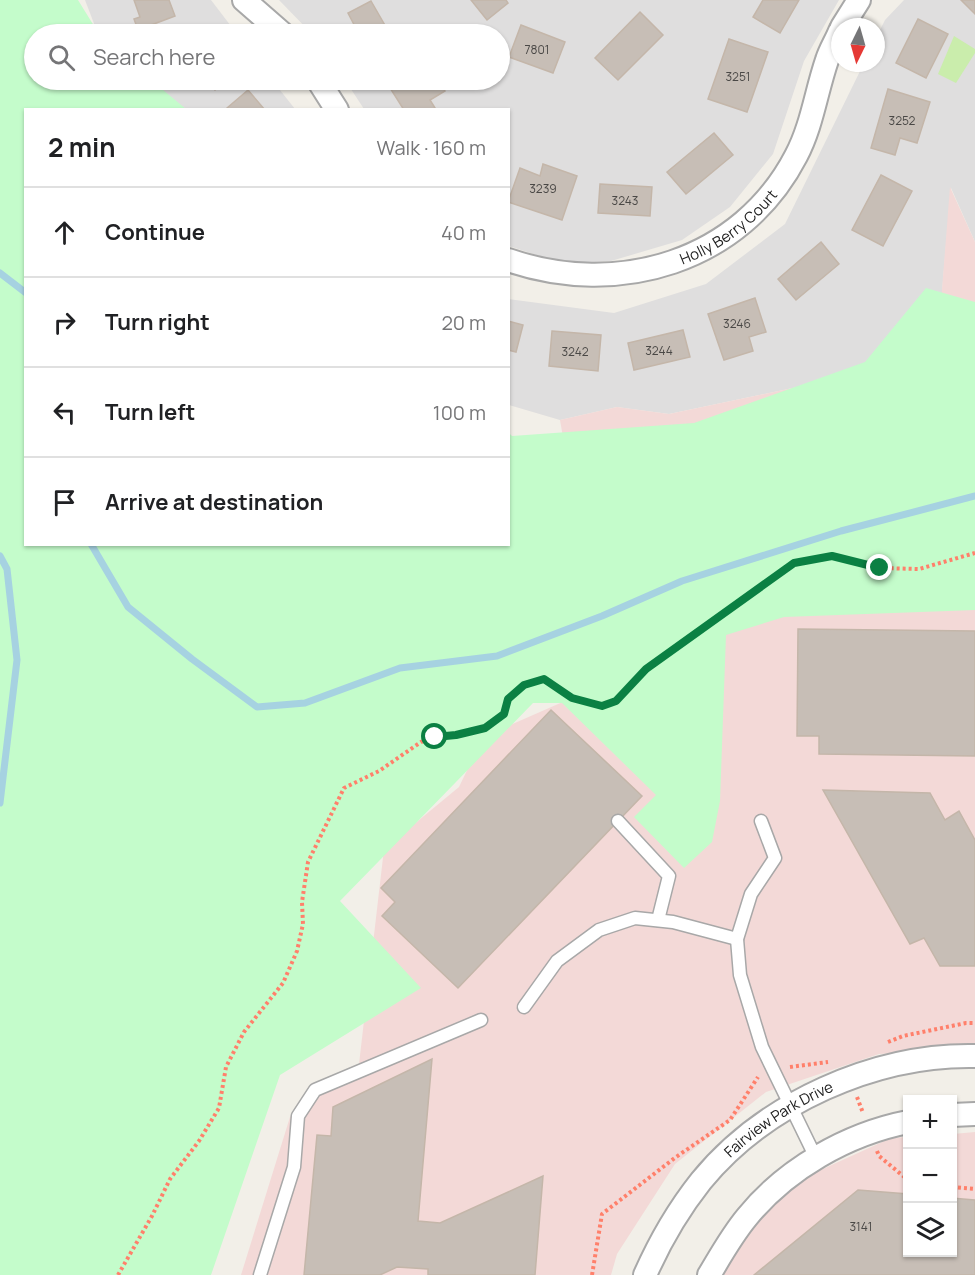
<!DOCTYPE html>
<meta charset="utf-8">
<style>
body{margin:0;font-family:Manrope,sans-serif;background:#f2f2f2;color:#202124}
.controls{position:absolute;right:18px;bottom:18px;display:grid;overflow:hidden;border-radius:0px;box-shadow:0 2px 4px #0004}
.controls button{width:54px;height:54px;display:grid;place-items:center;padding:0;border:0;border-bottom:2px solid #e0e0e0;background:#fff;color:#202124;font:30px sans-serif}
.compass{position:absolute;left:831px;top:18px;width:54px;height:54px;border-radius:50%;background:#fff;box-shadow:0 2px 4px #0004;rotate:185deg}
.stop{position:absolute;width:18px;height:18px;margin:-14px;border:4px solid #0b8043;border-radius:50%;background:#fff}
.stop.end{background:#0b8043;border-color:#fff;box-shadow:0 2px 6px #0008}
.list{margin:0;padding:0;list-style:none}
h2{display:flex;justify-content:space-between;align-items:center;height:78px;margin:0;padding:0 24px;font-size:26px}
h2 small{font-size:20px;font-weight:400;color:#757577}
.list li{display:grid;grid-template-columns:39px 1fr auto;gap:18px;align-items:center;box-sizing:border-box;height:90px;padding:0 24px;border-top:2px solid #e0e0e0}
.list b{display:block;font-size:22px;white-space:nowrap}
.list em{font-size:20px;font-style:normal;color:#757577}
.icon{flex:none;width:33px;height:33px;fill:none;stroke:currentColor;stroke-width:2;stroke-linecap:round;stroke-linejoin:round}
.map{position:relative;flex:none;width:975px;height:1275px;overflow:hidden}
.search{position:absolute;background:#fff;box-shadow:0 2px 4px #0004;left:24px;top:24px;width:486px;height:66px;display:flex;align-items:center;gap:15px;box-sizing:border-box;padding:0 21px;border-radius:33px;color:#757577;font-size:22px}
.panel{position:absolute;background:#fff;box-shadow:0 2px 4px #0004;left:24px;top:108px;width:486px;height:438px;border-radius:0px}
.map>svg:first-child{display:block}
.residential{fill:#dfdede}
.commercial{fill:#f3d9d7}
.grass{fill:#caedac}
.park{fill:#c4fccb}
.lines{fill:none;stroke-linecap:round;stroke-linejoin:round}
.stream{stroke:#a6d2e1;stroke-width:7}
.building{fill:#c7beb6;stroke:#c4b6a9;stroke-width:1.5}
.lane-casing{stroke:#a8a8a8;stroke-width:15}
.street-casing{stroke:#a8a8a8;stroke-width:26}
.path{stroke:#ff806b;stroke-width:4;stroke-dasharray:3 3;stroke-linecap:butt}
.lane{stroke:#fff;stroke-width:12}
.street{stroke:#fff;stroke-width:22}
.route{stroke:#0b8043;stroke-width:8}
.labels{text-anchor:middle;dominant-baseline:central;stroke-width:5;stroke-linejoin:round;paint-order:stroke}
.number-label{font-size:12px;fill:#4a4846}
.street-label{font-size:15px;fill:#212121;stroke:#fff}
</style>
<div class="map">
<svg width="975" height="1275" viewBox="0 0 975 1275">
<rect width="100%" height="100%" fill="#f2efe8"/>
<g class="residential">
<polygon points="85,0 211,0 237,34 98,34"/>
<polygon points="279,0 839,0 804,61 773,154 730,207 682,240 611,261 564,264 509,246 508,110 364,109 345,80 500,80 500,34 312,34"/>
<polygon points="904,0 975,0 975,242 951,188 940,315 869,372 669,414 617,407 560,420 509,405 508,299 614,313 706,284 785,224 864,63 876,63 876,38 885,20"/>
<polygon points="149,80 272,80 295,109 183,109"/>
</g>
<g class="commercial">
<polygon points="950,187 975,242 975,1049 879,1054 766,1092 675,1164 617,1254 611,1275 241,1275 290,1117 359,1064 384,849 459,787 483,737 606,683 560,420 617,407 669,414 869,372 940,315"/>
<polygon points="975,1132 975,1275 712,1275 717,1262 792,1183 891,1138 907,1137 908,1252 952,1252 953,1134"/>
</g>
<polygon class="grass" points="954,36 975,49 975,53 956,83 938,74"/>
<polygon class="park" points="0,0 78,0 99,34 34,34 34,80 151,80 186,109 26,110 26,544 508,544 509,433 512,436 694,423 865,362 926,288 975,302 975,610 784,617 726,635 720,801 712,842 684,868 634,817 656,795 562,703 533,703 340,901 421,988 280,1075 211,1275 0,1275"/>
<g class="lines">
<g class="stream">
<polyline points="0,273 26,293"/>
<polyline points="91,544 128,607 192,659 257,707 305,703 400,668 497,656 602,616 682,581 841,531 975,496"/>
<polyline points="0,556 7,569 17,660 0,803"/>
</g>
</g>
<g class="building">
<polygon points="134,0 169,0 175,16 138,30 134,19 140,17"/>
<polygon points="471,0 506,0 508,3 487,20"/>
<polygon points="763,0 799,0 780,33 753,17"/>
<polygon points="961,0 975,0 975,14"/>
<polygon points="371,1 390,34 359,34 348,13"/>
<polygon points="640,12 663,35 618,80 595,58"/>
<polygon points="918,19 948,34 926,78 896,63"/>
<polygon points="521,25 565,42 553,73 509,57"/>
<polygon points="192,27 199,34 183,34"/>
<polygon points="729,39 768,52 747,112 708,99"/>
<polygon points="206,80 226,80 215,90"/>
<polygon points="385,80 438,80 445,91 430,100 435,108 433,110 404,110"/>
<polygon points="888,89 930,102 917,143 900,138 895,155 871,148"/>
<polygon points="248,90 265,110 229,110 227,108"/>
<polygon points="714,133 733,155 686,194 667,172"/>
<polygon points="543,164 577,176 562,220 508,202 520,168 540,176"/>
<polygon points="881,175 912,191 883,246 852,230"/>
<polygon points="600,184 652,187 650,216 598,213"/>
<polygon points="821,242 839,264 796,300 778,279"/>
<polygon points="755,298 766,332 749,337 753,351 724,360 708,314"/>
<polygon points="508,321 523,325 516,352 508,350"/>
<polygon points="683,330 690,357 634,370 628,343"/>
<polygon points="552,331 601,335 598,371 549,366"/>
<polygon points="798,629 975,631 975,756 819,754 819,736 797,736"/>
<polygon points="551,710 642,796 458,988 382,916 395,902 381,888"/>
<polygon points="823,790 930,793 945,820 959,811 975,840 975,966 940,966 924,938 910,944"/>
<polygon points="432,1059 418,1221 440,1223 543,1176 535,1275 428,1275 428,1269 397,1267 380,1275 304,1275 317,1135 331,1136 333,1107"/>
<polygon points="858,1190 908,1194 908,1252 952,1252 952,1198 975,1200 975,1275 754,1275"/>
</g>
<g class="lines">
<defs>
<g id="lane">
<polyline points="618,821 669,876 658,920"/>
<polyline points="761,821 775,858 751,894 737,939 740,975 762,1047 816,1158"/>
<polyline points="524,1007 557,961 599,930 635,918 673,922 737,939"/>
<polyline points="260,1275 294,1167 298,1116 315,1090 481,1020"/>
</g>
<g id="street">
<polyline points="244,0 283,34"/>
<polyline points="842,27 859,0"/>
<polyline points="318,80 337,110"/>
<path id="s1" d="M508,260C618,298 741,262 796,156C812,126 816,92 827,60C830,50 836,41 840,31"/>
<polyline points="952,1115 975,1114"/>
<path id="s2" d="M645,1275C660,1241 678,1210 701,1181C765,1103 875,1054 975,1056"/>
<path d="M709,1275C721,1255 732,1235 747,1217C786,1169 847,1134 908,1122"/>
</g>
</defs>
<use href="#lane" class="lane-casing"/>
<use href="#street" class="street-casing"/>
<g class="path">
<polyline points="888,1042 903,1036 966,1023 975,1023"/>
<polyline points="790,1067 828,1062"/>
<polyline points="857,1097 863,1113"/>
<polyline points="877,1151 879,1156 908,1180"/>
<polyline points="952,1187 975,1189"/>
<polyline points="118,1275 152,1216 170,1179 199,1141 219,1108 226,1067 244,1032 283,983 297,951 303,924 302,902 308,862 344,788 379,771 421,742 435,737 456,735 485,728 504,714 508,699 524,685 544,679 572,698 602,706 616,701 646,669 794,563 833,556 880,568 919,569 975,553"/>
<polyline points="592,1275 602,1214 676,1157 730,1120 758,1077"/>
</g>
<use href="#lane" class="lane"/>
<use href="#street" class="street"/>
</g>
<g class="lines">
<polyline class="route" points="435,737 456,735 485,728 504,714 508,699 524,685 544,679 572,698 602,706 616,701 646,669 794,563 832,556 880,568"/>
</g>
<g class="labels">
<g class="number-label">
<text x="537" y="49">7801</text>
<text x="738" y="76">3251</text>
<text x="902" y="120">3252</text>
<text x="543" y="188">3239</text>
<text x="625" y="200">3243</text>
<text x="737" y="323">3246</text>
<text x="659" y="350">3244</text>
<text x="575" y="351">3242</text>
<text x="861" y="1226">3141</text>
</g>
<g class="street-label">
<text stroke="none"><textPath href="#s1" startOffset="234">Holly Berry Court</textPath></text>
<text stroke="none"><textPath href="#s2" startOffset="210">Fairview Park Drive</textPath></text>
</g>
</g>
</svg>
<div class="controls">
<button>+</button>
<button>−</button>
<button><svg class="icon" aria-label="layers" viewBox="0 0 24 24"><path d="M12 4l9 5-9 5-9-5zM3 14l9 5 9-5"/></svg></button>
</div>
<svg class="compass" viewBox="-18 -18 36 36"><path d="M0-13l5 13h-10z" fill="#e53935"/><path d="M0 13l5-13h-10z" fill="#757577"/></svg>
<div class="stop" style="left:435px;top:737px"></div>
<div class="stop end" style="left:880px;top:568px"></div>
<div class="search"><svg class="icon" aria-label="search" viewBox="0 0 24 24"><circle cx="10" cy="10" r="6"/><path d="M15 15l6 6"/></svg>Search here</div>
<section class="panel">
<h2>2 min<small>Walk · 160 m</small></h2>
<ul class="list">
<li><svg class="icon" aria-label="ahead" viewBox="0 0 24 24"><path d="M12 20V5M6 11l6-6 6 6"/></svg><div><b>Continue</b></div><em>40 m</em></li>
<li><svg class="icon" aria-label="right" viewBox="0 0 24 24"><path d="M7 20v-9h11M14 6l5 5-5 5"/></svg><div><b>Turn right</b></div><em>20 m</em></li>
<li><svg class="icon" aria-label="left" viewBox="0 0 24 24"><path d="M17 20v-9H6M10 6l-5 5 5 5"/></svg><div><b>Turn left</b></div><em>100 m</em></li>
<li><svg class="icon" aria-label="arrive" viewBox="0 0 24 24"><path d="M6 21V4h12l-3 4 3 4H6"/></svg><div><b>Arrive at destination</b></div></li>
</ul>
</section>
</div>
